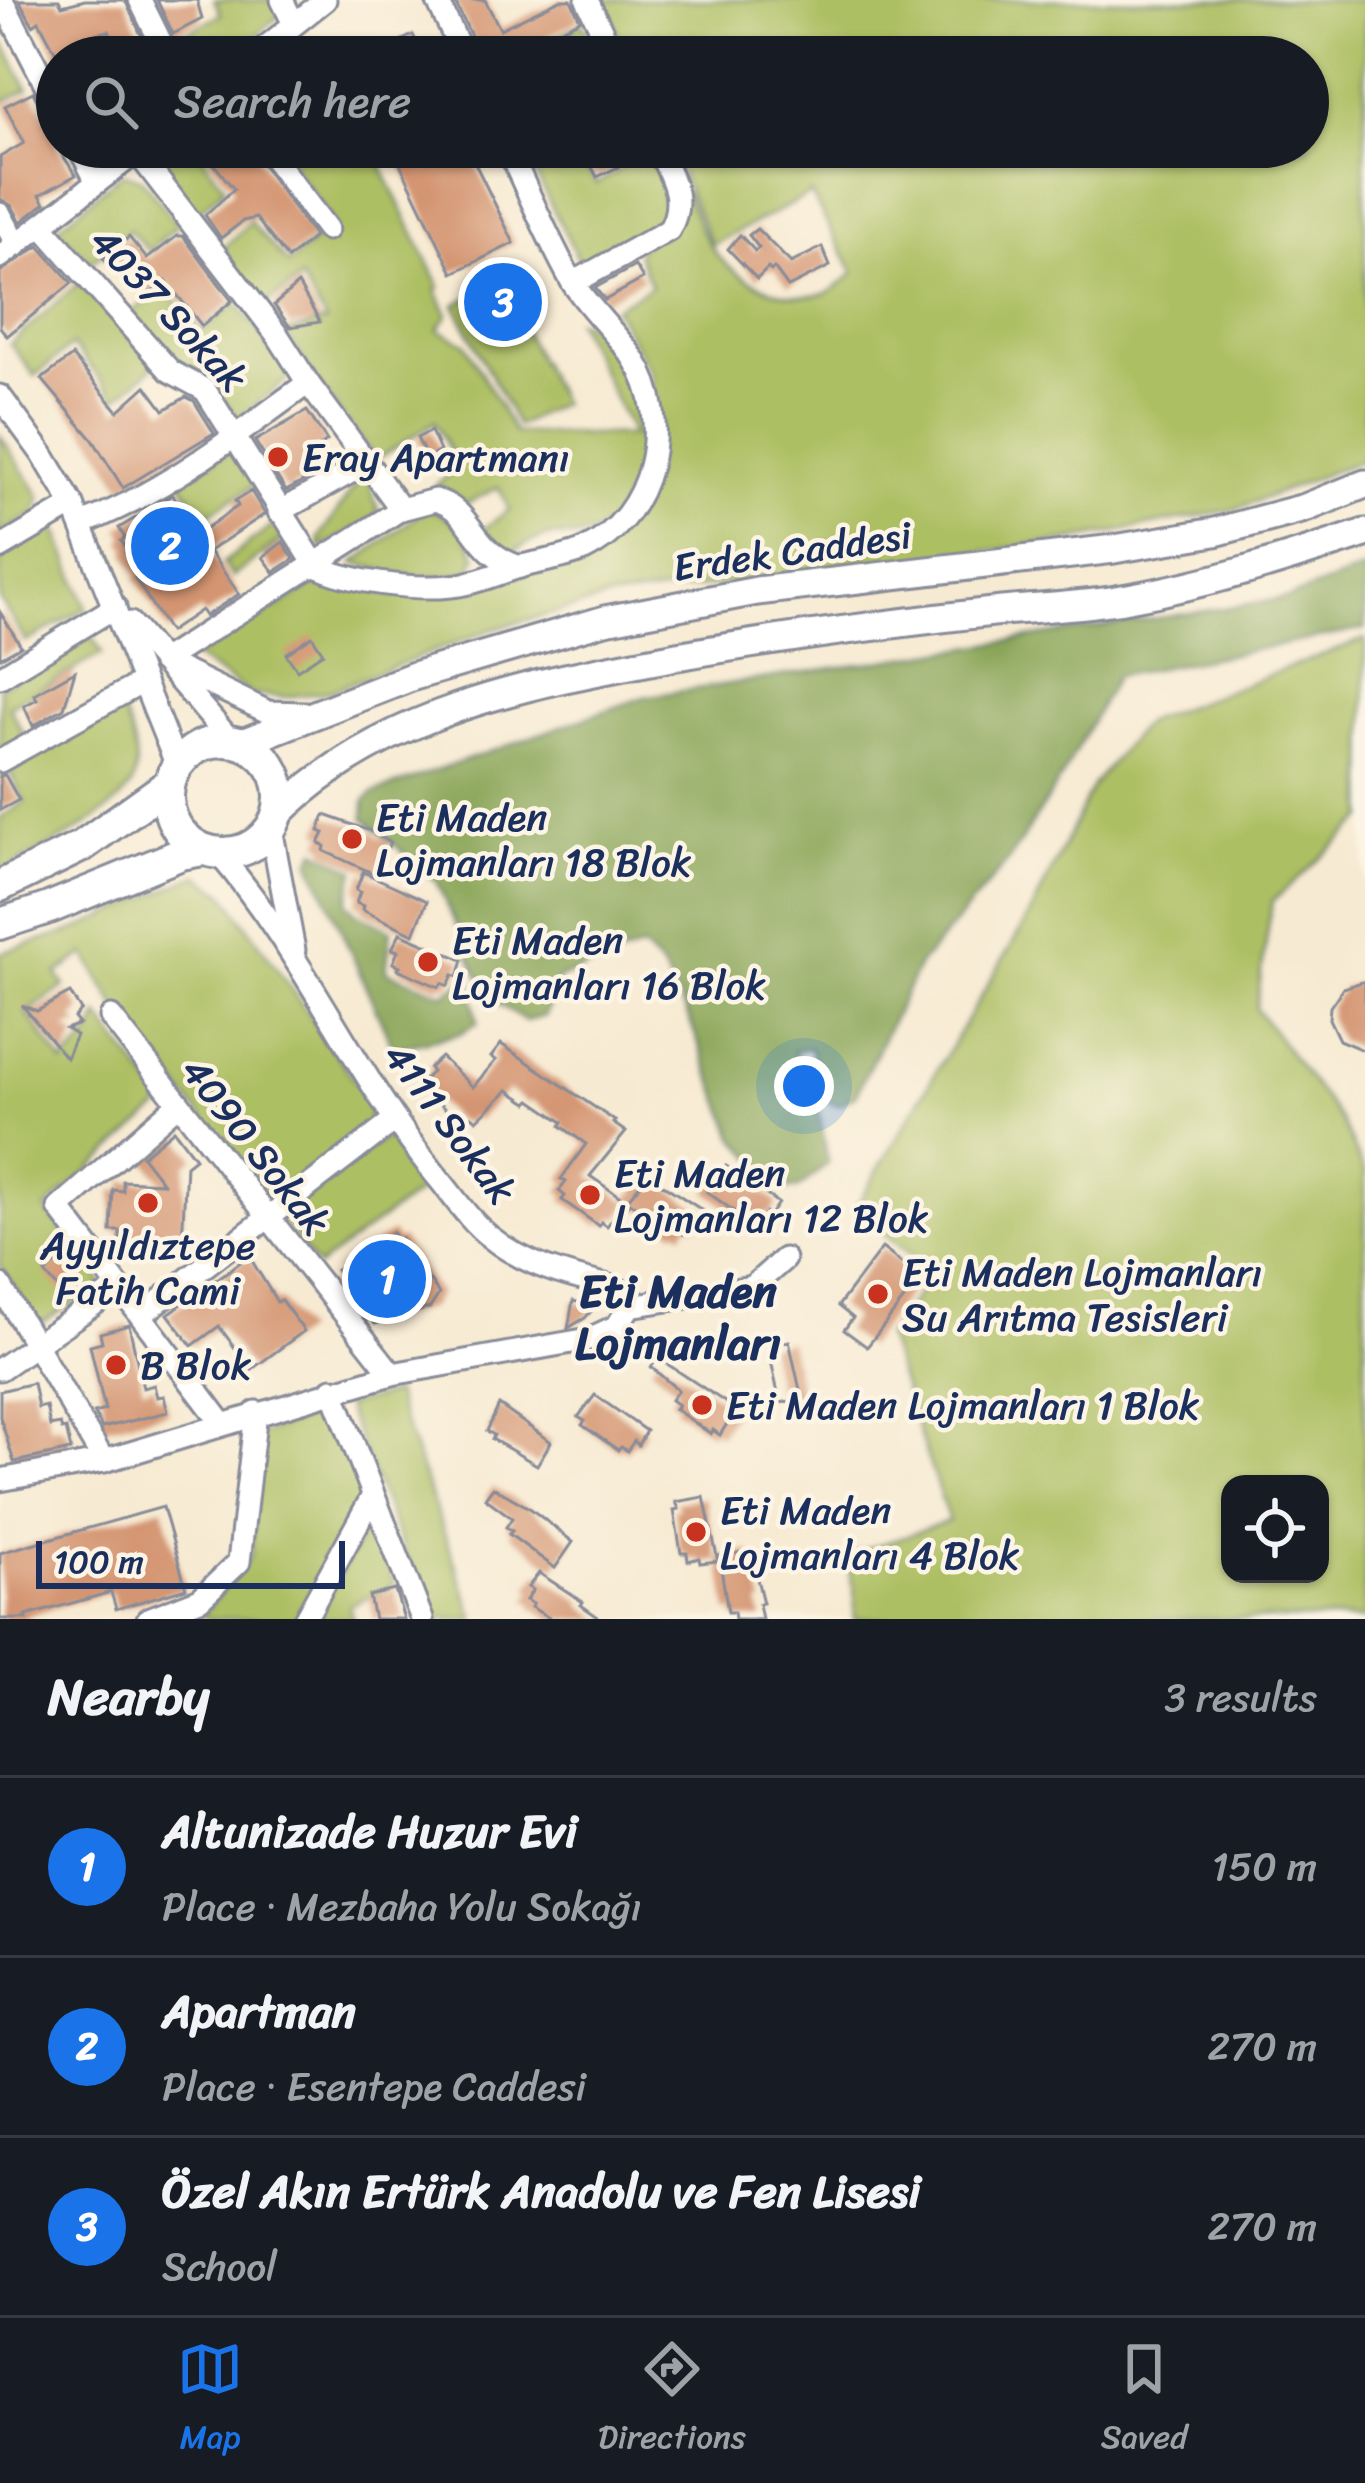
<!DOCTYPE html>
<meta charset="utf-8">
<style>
body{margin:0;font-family:Sriracha,sans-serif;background:#242831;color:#f1f3f6}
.controls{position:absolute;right:36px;bottom:36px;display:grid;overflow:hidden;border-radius:24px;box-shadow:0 3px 9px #0004}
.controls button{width:108px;height:108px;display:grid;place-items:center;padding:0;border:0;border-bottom:3px solid #363941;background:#171b24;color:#f1f3f6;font:60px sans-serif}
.scale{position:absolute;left:36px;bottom:30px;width:309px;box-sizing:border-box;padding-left:12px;border:6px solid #1b2f5e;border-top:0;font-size:33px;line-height:42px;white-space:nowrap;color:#1b2f5e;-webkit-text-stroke:9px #fcf5e5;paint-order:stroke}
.you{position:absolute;left:804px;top:1086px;width:42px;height:42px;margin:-30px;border:9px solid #fff;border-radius:50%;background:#1a73e8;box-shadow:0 0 0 18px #1a73e833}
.badge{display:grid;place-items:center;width:78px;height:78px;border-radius:50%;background:#1a73e8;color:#fff;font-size:39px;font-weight:700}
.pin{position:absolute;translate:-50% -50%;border:6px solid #fff;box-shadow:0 3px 12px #0006}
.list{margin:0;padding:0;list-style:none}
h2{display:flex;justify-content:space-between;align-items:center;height:156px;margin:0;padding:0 48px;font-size:51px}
h2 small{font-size:39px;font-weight:400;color:#9ea1a6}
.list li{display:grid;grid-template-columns:78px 1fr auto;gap:36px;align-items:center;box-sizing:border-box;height:180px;padding:0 48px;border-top:3px solid #363941}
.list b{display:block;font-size:45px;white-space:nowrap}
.list p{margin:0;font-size:39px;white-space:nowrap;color:#9ea1a6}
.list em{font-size:39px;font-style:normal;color:#9ea1a6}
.icon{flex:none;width:66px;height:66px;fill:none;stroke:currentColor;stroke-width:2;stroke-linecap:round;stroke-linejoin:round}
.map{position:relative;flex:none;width:1365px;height:1619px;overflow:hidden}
.search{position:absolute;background:#171b24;box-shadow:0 3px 9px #0004;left:36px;right:36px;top:36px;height:132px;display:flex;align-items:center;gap:30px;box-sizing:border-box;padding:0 42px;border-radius:66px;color:#9ea1a6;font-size:45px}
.sheet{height:696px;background:#171b24}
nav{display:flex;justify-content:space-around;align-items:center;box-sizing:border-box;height:168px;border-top:3px solid #363941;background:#171b24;font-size:33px;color:#9ea1a6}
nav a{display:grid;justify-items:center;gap:6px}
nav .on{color:#1a73e8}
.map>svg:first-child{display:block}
.green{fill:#adbf63;stroke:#647760;stroke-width:3;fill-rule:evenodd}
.forest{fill:#8aa659;stroke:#526a5c;stroke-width:3}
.building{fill:#d49572}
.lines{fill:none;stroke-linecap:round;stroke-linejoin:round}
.minor-casing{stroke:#898c98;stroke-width:27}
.major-casing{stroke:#898c98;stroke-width:33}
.highway-casing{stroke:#898c98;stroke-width:36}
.minor{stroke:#fff;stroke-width:21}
.major{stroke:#fff;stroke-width:27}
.highway{stroke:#fff;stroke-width:30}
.poi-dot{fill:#c8321e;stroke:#fcf5e5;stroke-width:4.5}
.labels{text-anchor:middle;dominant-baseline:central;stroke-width:9;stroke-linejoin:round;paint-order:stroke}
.street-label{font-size:39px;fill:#1b2f5e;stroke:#fcf5e5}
.poi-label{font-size:39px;fill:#1b2f5e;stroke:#fcf5e5;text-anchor:start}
.quarter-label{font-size:45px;font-weight:bold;fill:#1b2f5e;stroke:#fcf5e5}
</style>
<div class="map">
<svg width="1365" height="1619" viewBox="0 0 1365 1619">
<rect width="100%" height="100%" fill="#fcf5e5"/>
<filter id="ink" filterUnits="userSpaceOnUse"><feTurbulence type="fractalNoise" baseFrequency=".00833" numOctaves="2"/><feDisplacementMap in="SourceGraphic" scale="24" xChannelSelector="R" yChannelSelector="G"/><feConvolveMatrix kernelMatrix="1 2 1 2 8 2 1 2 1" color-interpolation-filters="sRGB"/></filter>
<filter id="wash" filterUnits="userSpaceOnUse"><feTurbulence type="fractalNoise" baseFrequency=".004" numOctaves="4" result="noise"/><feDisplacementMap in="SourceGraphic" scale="48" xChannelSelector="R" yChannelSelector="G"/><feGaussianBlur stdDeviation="2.7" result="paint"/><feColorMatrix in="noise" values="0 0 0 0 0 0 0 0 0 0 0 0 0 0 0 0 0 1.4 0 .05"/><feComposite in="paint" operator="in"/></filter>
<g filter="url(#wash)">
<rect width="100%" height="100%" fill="#f7ead2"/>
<g class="green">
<polygon points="214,0 272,0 280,15 232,57 181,57 173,40 221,14"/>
<path d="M604,0H1365V459L1236,509L1068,541L608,599L493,629L327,692L284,697L252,695L192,656L316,584L344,581L391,595L543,569L640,510L652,375L614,308L651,286L637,253L685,193C694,212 701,235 715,252C737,280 787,304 824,294C835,291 845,280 854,273L811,194L712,245L669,147H1308V57H629Z"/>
<polygon points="583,23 600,57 535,57 531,50"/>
<polygon points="0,36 28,89 0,104"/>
<polygon points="157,147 195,147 225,187 193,217 146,156"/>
<path d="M280,147H372L440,287L436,290L448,315L438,330L465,343L514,433L633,435L576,321L598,326C640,379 659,433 626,496C619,511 607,530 589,535C578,539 564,536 552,536C538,536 523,547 510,553L482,530L509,510L499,487L464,505L452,493L435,486L458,467L435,422L376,460L320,386L286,333L326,322L301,279L265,305L222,249L250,222L288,264L334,225Z"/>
<polygon points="522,147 589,147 577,154 596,184 648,153 673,201 666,225 583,269"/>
<polygon points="122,173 141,178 178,225 149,251 129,230 92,262 56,229"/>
<polygon points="80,282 155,365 117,399 72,345 35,376 10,344"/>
<polygon points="499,282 561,403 517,426 455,305"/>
<polygon points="164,287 201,331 237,303 293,376 238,419 201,370 171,365 131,313"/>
<polygon points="0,435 40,496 38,512 0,533"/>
<polygon points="233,449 255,485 203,517 181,481"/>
<polygon points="362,476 369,481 378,510 371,522 321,548 319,538"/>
<path d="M427,508C453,516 466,530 476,556L471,570C431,585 393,573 354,563Z"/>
<polygon points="276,523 286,536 233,577 223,563"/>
<polygon points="46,529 57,531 87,608 26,642 0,600 0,556"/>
<polygon points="92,636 102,654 9,706 25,737 0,751 0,687"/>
<path d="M1365,639V818L1272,902L1256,1009L1341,1121L1365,1172V1619H854L855,1597L846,1556L949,1521L886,1337L933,1273L854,1210L1033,909L1093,785L1145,722ZM1320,1484V1574H1230V1484Z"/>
<path d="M120,709C131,728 141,760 133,782C120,813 31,857 0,871V818L25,802L9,771Z"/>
<polygon points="198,875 225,894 372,1105 366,1131 266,1199 117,1008 85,954 57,974 65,986 26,1013 64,1064 91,1035 99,1016 165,1103 46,1209 99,1275 101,1285 44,1322 33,1320 0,1264 0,953 73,931"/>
<polygon points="387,1136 425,1187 317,1267 279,1216"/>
<polygon points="394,1393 399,1408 475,1619 431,1619 345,1406"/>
<polygon points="328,1409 362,1486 363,1500 299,1619 211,1619 202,1615 251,1556 259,1435"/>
<polygon points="370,1521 395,1584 349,1606 353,1619 315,1619"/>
</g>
<g class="forest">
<polygon points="1365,569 1365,629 1116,676 1061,778 1008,861 919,965 855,1096 838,1105 824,1100 810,1048 794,1051 819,1110 828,1163 799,1188 782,1190 735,1137 688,1016 662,968 642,948 559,978 545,1016 526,1021 489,998 436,881 364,818 365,801 373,793 644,697 1289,598"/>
<polygon points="316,850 355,870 347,903 357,913 391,930 386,971 444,994 469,976 478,1023 458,1034 393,1048 311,862"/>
</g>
<g id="blocks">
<g class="building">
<polygon points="19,0 59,0 62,6 85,0 125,0 151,57 120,57 109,31 74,39 85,57 58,57 39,21 33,25"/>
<polygon points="157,0 197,0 202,19 173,34"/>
<polygon points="454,0 485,0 500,29 560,0 571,0 580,20 520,50 524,57 481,57"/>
<polygon points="413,35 424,57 367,57"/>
<polygon points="33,92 44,114 57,121 57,147 76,175 40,195 45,203 21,222 12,206 0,199 0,157 24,143 5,106"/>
<polygon points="200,147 250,147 314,237 288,259 256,218 243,221 221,238 205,215 234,189"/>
<polygon points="392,147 467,147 514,243 453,273"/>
<polygon points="601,147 609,147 618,167 597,177 585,154"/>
<polygon points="757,229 791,263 822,247 830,266 788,287 774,268 771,271 768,268 757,279 728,249 740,235 755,251 759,248 749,235"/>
<polygon points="177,236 183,236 232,301 202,326 166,281 143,299 119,268 114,272 103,258 129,237 147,259"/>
<polygon points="39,246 72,283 7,336 0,327 0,272"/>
<polygon points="635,266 643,279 605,300 595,288"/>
<polygon points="298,284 320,322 290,327 274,305"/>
<polygon points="72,356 118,411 146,386 164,410 186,397 194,401 214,433 123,488 93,440 42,379"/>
<polygon points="307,411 327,441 315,450 326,469 286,491 255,441"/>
<polygon points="431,431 440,451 427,458 417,438"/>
<polygon points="251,491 265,514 209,551 239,594 205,616 201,610 169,632 135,578 138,576 125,552 128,550 121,541 125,538 119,528 173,495 199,533 238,506 235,501"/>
<polygon points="283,542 294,559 274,572 263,557"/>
<polygon points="0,612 21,646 0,658"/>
<polygon points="312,636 323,653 297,670 286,654"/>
<polygon points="75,671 64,708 33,726 24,706 37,699 34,694"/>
<polygon points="5,775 19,800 0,810 0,776"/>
<polygon points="325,815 376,833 375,835 390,842 377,875 324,851 325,846 319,843 324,833 319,831"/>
<polygon points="363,872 427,901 414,934 362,910 363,906 356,903 360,892 356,890"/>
<polygon points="400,933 463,960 458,977 453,975 448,986 442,983 439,987 398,969 400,966 393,963 398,951 392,949"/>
<polygon points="1365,981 1365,1051 1339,1040 1329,1019 1330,1007 1343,988"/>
<polygon points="70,993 81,1010 74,1018 79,1024 66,1029 76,1035 66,1058 22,1005 37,1011"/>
<polygon points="501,1044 615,1121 613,1123 626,1132 590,1176 629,1203 618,1219 615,1216 607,1226 601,1222 599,1226 562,1200 565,1196 559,1191 566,1182 561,1179 586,1144 561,1126 563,1122 531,1100 528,1103 508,1090 477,1120 472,1116 465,1124 459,1119 458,1122 425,1089 429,1085 423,1080 432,1072 429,1068 441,1057 473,1087 496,1060 491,1057"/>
<polygon points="174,1130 195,1158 186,1165 182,1242 120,1239 120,1231 111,1231 113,1190 123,1191 123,1181 163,1183 142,1156"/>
<polygon points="726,1166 778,1203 769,1216 765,1213 758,1222 752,1218 749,1222 707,1192"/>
<polygon points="648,1175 705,1212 695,1227 689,1224 683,1234 677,1229 675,1232 627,1200"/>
<polygon points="392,1232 397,1241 401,1238 439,1294 430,1308 375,1324 336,1270"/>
<polygon points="882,1248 921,1278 867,1347 844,1330 853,1318 838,1306"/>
<polygon points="72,1250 87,1270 62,1293 45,1273"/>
<polygon points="249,1256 277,1302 281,1300 304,1331 251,1370 219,1326 192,1346 168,1314"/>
<polygon points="573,1301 596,1306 585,1318 568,1328"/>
<polygon points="129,1325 143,1388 154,1385 157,1397 164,1396 168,1412 102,1428 94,1413 105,1410 90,1345 102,1342 100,1333"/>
<polygon points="789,1341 802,1399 780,1403 768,1346"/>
<polygon points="658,1358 728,1404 734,1412 720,1435 713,1430 711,1434 675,1409 678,1405 671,1400 678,1390 651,1367"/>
<polygon points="33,1383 38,1408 46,1406 50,1426 60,1424 62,1430 66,1429 71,1450 14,1462 0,1417 0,1391"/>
<polygon points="595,1395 646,1431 638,1445 634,1441 627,1451 621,1447 618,1450 582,1425 585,1421 578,1417"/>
<polygon points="499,1405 551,1442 537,1465 492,1439 494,1435 487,1431"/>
<polygon points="493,1487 531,1509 573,1542 555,1568 509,1534 512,1531 506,1527 512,1518 485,1498"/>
<polygon points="704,1497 718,1561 700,1563 699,1558 688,1561 687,1553 681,1553 674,1510 679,1509 676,1502"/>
<polygon points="163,1507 186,1588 116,1609 111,1592 26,1616 27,1619 0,1619 0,1553"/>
<polygon points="750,1551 763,1603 759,1604 762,1619 735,1619 734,1612 728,1612 719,1556"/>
<polygon points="539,1573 583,1602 581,1605 601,1619 551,1619 531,1607 533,1604 526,1600 533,1590 528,1587"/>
<polygon points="395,1590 404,1619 374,1619 369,1596"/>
</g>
</g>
</g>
<g filter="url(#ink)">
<use href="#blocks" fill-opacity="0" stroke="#898c98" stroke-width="3"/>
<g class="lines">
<defs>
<g id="minor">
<polyline points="2,0 57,106"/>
<polyline points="140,0 168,57"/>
<polyline points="282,0 293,22"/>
<polyline points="437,0 464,57"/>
<polyline points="587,0 614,57"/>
<polyline points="253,57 325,0"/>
<polyline points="79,147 97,182"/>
<polyline points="265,147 327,229"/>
<polyline points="137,152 278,336 308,383 401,509"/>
<polyline points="0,214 17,245"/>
<path d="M42,226L170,371L205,390L316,566C349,582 414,590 451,586C475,584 499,573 522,566C542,561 566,558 584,550C654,516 674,422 634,359C615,331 588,308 571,280C547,237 528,191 507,147"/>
<polyline points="0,257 143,147"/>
<path d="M573,283L669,230C687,199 671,177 657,147"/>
<polyline points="0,396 43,455 73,505 177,766"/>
<polyline points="279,512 367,463"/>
<path d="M81,524C164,493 236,435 308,383"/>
<polyline points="0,548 73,505"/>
<polyline points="130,623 231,741"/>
<path d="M162,661L401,509L435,500C475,510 469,551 520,567"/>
<polyline points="173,666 268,712 305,713"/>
<polyline points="0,677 115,607"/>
<polyline points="0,761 143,682"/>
<polyline points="271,828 294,950"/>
<path d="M218,853C303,952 354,1073 435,1174C453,1195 468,1220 490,1237C527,1267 572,1277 617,1288L630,1306"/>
<polyline points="111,1017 392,1374"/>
<polyline points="178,1104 59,1208 222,1423"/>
<polyline points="0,1285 104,1461"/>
<polyline points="630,1306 752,1287 784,1259"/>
<polyline points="141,1315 395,1120"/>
<polyline points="0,1369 119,1287"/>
<polyline points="332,1389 422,1619"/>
<polyline points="0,1480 104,1461 392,1374 589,1339 617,1326 630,1306"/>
<polyline points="148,1619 200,1599 239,1562 256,1412"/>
<polyline points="305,1619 372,1497"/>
</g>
<g id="major">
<polyline points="242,743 414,676 605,620 757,591 1114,549 1215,532 1305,508 1365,484"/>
<path d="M278,814C383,709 537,682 677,656C785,637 893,623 1002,611C1044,607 1087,606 1128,598C1209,584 1287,559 1365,533"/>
</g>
<g id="highway">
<circle cx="224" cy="797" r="56"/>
<polyline points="0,886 82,846 169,784"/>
<polyline points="0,924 49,908 181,854 203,850"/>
</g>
</defs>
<use href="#minor" class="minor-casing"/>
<use href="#major" class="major-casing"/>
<use href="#highway" class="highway-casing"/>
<use href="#minor" class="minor"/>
<use href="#major" class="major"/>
<use href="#highway" class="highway"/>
</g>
</g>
<g class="poi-dot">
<circle cx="278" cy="457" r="12"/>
<circle cx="352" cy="839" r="12"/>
<circle cx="428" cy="962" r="12"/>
<circle cx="590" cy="1195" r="12"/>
<circle cx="148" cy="1203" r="12"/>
<circle cx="878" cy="1294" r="12"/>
<circle cx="116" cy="1365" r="12"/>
<circle cx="702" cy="1405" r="12"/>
<circle cx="696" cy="1532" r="12"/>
</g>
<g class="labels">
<g class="street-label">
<text transform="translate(169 309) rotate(47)">4037 Sokak</text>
<text transform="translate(792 551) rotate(-8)">Erdek Caddesi</text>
<text transform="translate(450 1123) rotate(53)">4111 Sokak</text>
<text transform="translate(256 1146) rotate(52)">4090 Sokak</text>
</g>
<g class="poi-label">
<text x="302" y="457">Eray Apartmanı</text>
<text x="376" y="817">Eti Maden<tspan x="376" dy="45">Lojmanları 18 Blok</tspan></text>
<text x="452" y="940">Eti Maden<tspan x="452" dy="45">Lojmanları 16 Blok</tspan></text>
<text x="614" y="1173">Eti Maden<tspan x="614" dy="45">Lojmanları 12 Blok</tspan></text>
<text x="148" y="1245" text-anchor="middle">Ayyıldıztepe<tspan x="148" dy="45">Fatih Cami</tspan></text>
<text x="902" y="1272">Eti Maden Lojmanları<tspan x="902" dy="45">Su Arıtma Tesisleri</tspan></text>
<text x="140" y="1365">B Blok</text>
<text x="726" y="1405">Eti Maden Lojmanları 1 Blok</text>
<text x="720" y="1510">Eti Maden<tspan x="720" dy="45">Lojmanları 4 Blok</tspan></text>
</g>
<g class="quarter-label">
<text x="678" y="1292">Eti Maden<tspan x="678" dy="52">Lojmanları</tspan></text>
</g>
</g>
</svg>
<div class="controls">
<button><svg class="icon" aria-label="locate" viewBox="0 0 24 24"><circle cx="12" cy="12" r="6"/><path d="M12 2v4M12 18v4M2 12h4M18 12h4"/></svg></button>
</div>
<div class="scale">100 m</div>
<div class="you"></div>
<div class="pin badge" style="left:387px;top:1279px">1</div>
<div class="pin badge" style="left:170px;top:546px">2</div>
<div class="pin badge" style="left:503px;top:302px">3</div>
<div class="search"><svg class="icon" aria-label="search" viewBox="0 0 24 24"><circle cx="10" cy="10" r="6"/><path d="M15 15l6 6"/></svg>Search here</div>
</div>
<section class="sheet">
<h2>Nearby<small>3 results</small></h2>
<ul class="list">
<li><span class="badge">1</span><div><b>Altunizade Huzur Evi</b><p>Place · Mezbaha Yolu Sokağı</p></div><em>150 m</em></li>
<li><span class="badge">2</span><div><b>Apartman</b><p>Place · Esentepe Caddesi</p></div><em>270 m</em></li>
<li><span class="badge">3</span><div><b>Özel Akın Ertürk Anadolu ve Fen Lisesi</b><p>School</p></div><em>270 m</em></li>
</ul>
</section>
<nav>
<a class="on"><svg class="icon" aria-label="map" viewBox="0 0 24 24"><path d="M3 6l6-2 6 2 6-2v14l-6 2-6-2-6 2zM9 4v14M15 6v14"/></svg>Map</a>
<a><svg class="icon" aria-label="directions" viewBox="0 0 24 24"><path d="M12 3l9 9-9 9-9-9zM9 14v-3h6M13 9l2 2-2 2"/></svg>Directions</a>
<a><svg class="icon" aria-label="saved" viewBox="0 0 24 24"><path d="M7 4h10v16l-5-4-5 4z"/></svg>Saved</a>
</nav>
